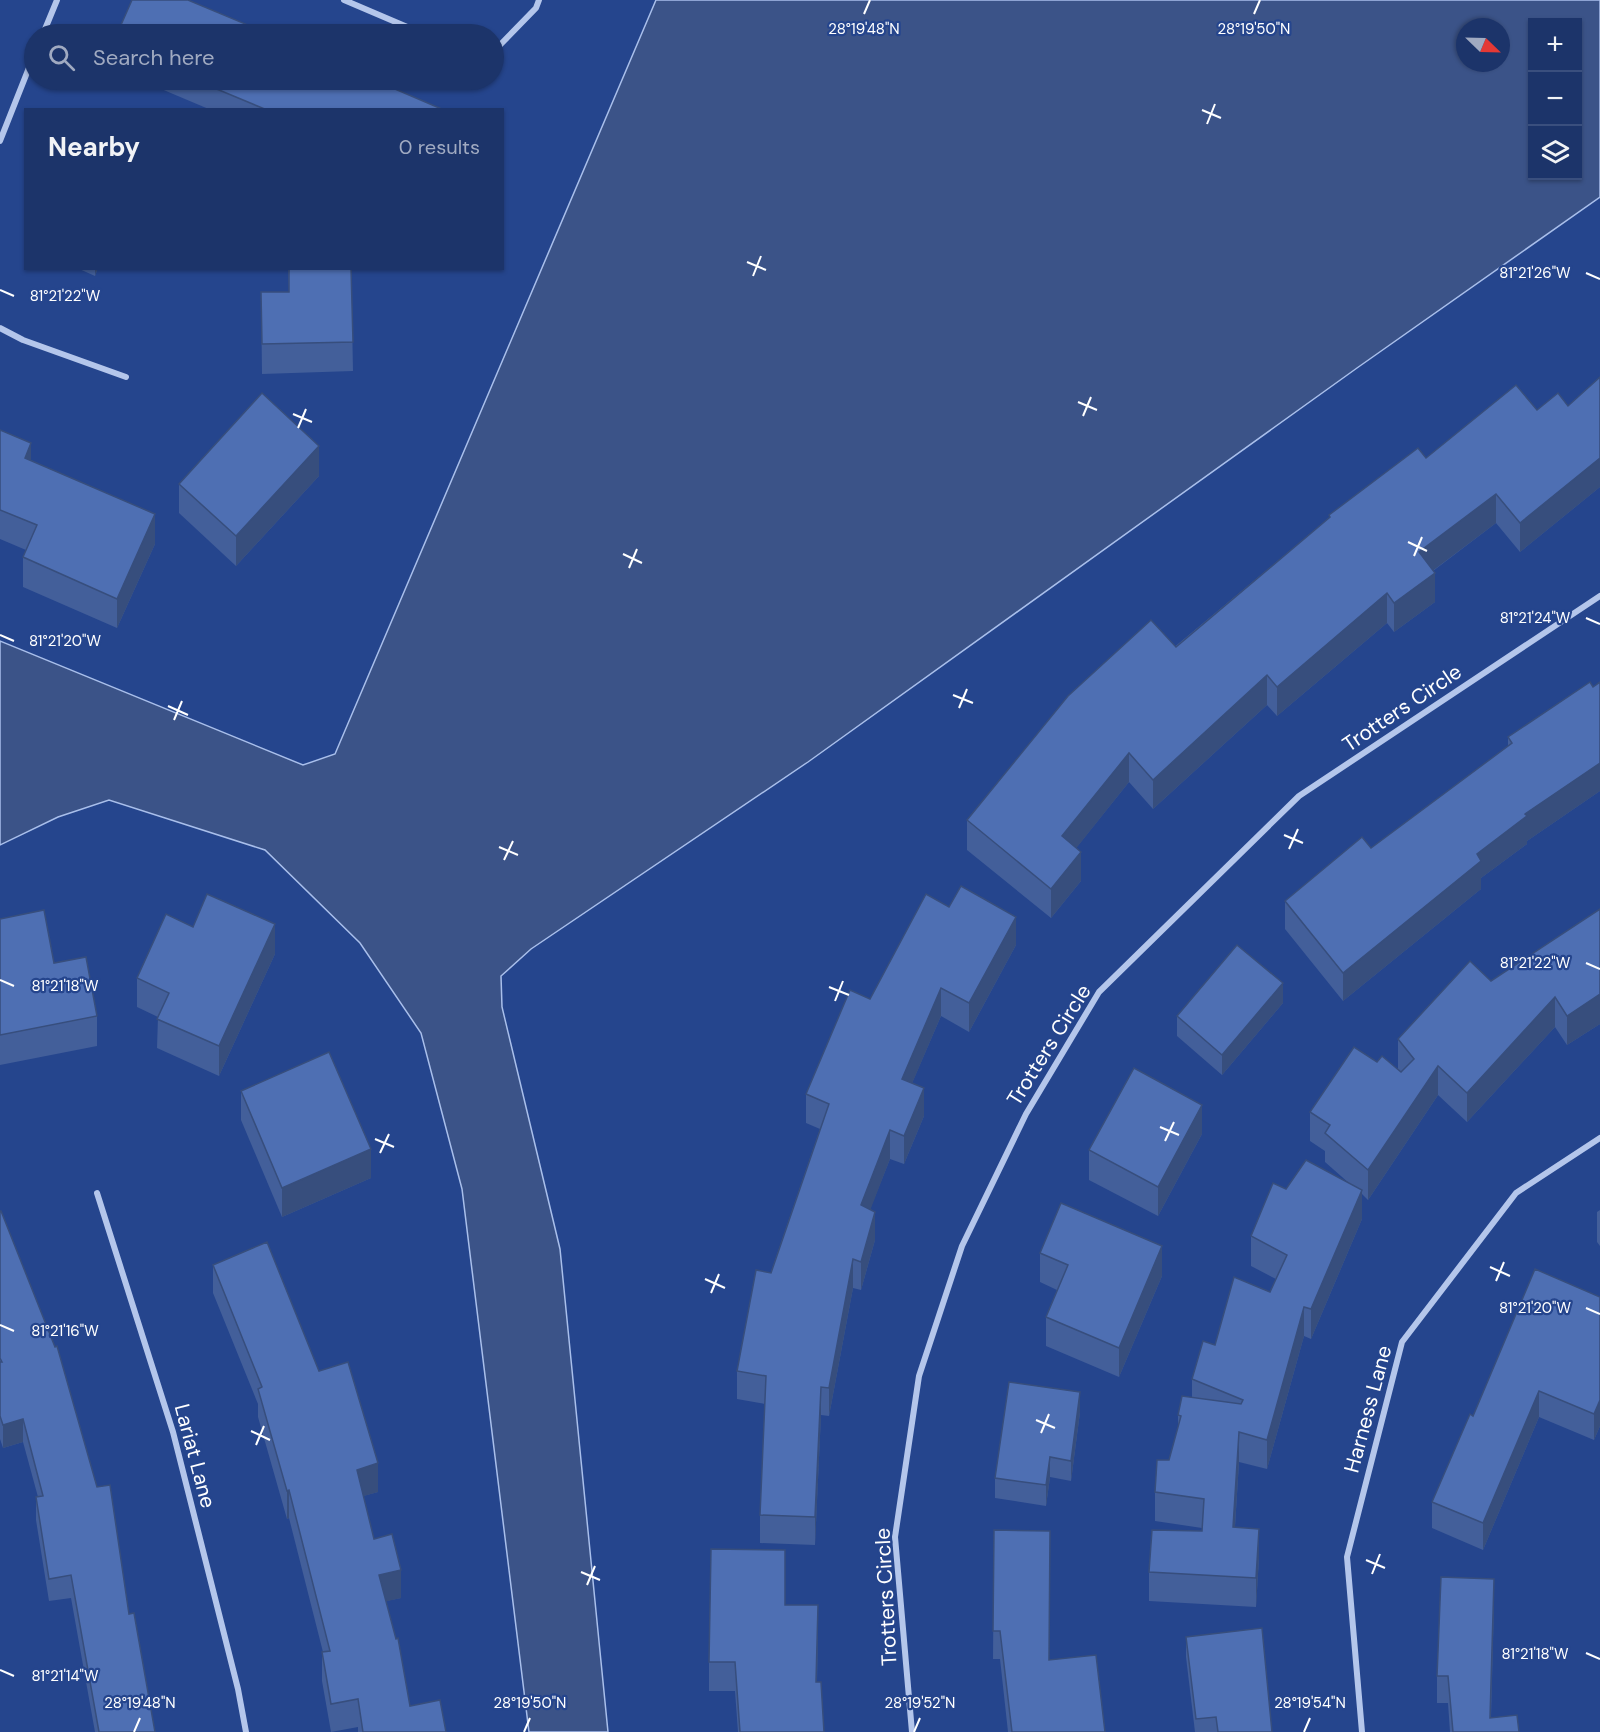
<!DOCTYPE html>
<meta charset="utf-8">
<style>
body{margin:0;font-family:"DM Sans",sans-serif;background:#253c70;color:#f1f3f6}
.controls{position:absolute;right:18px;top:18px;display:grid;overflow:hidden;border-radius:0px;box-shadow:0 2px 4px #0004}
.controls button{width:54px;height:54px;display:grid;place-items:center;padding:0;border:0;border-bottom:2px solid #3a4f7e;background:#1c346a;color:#f1f3f6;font:30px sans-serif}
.compass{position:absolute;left:1456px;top:18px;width:54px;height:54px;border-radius:50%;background:#1c346a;box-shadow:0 2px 4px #0004;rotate:113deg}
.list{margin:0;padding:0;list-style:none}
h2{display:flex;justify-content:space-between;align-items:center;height:78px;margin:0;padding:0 24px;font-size:26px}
h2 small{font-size:20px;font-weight:400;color:#a0aac1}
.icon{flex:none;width:33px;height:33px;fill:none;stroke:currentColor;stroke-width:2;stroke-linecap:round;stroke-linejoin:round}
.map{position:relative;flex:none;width:1600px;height:1732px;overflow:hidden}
.search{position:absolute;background:#1c346a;box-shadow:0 2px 4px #0004;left:24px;top:24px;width:480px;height:66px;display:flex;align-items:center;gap:15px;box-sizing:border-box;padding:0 21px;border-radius:33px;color:#a0aac1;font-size:22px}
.panel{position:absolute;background:#1c346a;box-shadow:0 2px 4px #0004;left:24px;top:108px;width:480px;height:162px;border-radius:0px}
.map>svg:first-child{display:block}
.water{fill:#3b5388;stroke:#a9bfeb;stroke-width:1.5;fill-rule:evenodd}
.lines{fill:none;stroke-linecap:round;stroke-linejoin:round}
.street{stroke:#b4c6eb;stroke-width:6}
.wall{fill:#435f9a}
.shaded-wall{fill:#374e7d}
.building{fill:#4e6fb3;stroke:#374e7d;stroke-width:1.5}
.ticks{fill:none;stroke:#fff;stroke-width:2}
.labels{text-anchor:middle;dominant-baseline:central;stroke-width:4.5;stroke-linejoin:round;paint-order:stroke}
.street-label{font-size:21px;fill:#fff;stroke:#25458d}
.ticks-label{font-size:15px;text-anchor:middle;fill:#fff;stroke:#25458d;stroke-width:4.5;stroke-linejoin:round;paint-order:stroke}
</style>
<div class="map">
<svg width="1600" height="1732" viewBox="0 0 1600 1732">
<rect width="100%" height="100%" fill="#25458d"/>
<path class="water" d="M656,0H1600V197L1357,368L808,762L531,949L501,976L502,1007L560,1249L608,1732H529L462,1189L421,1033L360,943L265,850L109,800L58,817L0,845V641L303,765L335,754ZM1532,22H1578V176H1532ZM1465,27H1501V63H1465Z"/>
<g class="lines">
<g class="street">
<polyline points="344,0 412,29 439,34"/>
<polyline points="43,34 57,0"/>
<polyline points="494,45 499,46 536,8 539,0"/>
<polyline points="0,141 34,55"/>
<polyline points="0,328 23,340 126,377"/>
<polyline points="97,1193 173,1432 238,1689 246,1732"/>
<polyline points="912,1732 895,1537 919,1376 962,1246 1026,1114 1099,992 1299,796 1600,596"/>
<polyline points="1362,1732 1347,1557 1402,1342 1516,1193 1600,1138"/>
</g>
</g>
<g class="wall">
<polygon points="140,80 374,80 444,110 211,110"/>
<polygon points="77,268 98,268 95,276"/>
<polygon points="288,268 351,268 353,371 262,374 261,292 289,292"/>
<polygon points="1600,377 1600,487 1520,552 1496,523 1433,571 1435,602 1394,632 1387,623 1277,716 1267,705 1153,809 1129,782 1076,848 1081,881 1051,918 967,850 967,820 1329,518 1329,515 1426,458 1537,410 1568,406"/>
<polygon points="0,430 31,460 155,544 117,628 23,587 23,557 26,550 0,539"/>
<polygon points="319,476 236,566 179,513 179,484"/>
<polygon points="1600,682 1600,791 1527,841 1527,844 1481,878 1481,889 1343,1001 1285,929 1285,901 1371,848 1508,746 1508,737 1593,687"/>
<polygon points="949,907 1016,945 969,1032 941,1016 912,1083 924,1116 904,1164 890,1159 870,1209 875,1240 861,1290 853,1288 829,1416 821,1415 815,1545 760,1543 760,1515 765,1404 737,1399 737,1371 820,1129 806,1123 806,1094 870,999"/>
<polygon points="1600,909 1600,1024 1567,1045 1555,1027 1467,1122 1438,1095 1368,1200 1362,1194 1362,1219 1311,1339 1304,1336 1267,1469 1239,1462 1235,1527 1259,1558 1256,1607 1149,1601 1149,1572 1202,1531 1202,1528 1155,1521 1155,1492 1169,1460 1178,1429 1178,1415 1192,1398 1192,1379 1215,1345 1270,1292 1276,1279 1251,1266 1251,1236 1286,1189 1350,1184 1325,1162 1325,1151 1310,1141 1310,1112 1377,1062 1398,1069 1398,1039 1491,981"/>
<polygon points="0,919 54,963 97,1016 97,1046 0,1065"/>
<polygon points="193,927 275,954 219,1076 157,1048 158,1017 137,1007 137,978"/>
<polygon points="1283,1003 1222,1075 1177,1036 1177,1016"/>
<polygon points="241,1091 371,1178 282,1217 241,1120"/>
<polygon points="1202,1134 1158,1216 1089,1180 1089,1150"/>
<polygon points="1600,1210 1600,1246 1597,1242 1597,1212"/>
<polygon points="0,1211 129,1614 155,1732 95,1732 71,1598 49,1601 36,1520 36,1497 38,1497 23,1442 3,1448 0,1439"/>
<polygon points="1040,1253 1162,1276 1119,1377 1046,1346 1046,1317 1057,1290 1040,1282"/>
<polygon points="213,1265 319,1371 378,1492 363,1496 374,1539 401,1598 386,1601 410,1706 446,1732 358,1732 358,1727 331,1732 322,1681 322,1652 323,1652 289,1518 287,1519 258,1417 258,1404 213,1293"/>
<polygon points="1600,1297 1600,1426 1594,1440 1539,1417 1483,1550 1432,1528 1432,1502 1473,1416"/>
<polygon points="1080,1412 1071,1481 1050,1477 1046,1506 995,1498 995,1478"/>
<polygon points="994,1530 1049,1660 1105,1732 1008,1732 1000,1659 993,1659"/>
<polygon points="785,1550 785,1605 818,1635 817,1682 824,1732 738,1732 735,1691 709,1691 709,1662"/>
<polygon points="1494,1606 1491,1717 1519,1732 1450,1732 1448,1703 1437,1703 1437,1676"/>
<polygon points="1186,1637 1272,1732 1195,1732 1186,1657"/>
</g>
<g class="shaded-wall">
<polygon points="95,268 98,268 95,276"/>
<polygon points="31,443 31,473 25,458"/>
<polygon points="319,446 319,476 236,566 236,536"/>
<polygon points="1600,458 1600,487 1520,552 1520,523"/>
<polygon points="1496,494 1496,523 1419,581 1419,552"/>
<polygon points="155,514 155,544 117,628 117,599"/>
<polygon points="1435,573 1435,602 1394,632 1394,603"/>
<polygon points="1387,593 1387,623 1277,716 1277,687"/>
<polygon points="1267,675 1267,705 1153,809 1153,780"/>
<polygon points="1129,753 1129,782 1062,866 1062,836"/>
<polygon points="1600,763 1600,791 1527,841 1527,844 1481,878 1481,889 1343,1001 1343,973 1477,854 1525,814"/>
<polygon points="1081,852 1081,881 1051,918 1051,889"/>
<polygon points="1016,917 1016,945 969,1032 969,1003"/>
<polygon points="275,924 275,954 219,1076 219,1046"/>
<polygon points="1283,983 1283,1003 1222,1075 1222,1055"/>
<polygon points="941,988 941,1016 902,1107 902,1079"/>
<polygon points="1600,994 1600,1024 1567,1045 1567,1016"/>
<polygon points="1555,997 1555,1027 1467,1122 1467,1093"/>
<polygon points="1438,1066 1438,1095 1368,1200 1368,1170"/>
<polygon points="924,1088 924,1116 904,1164 904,1136"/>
<polygon points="1202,1105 1202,1134 1158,1216 1158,1187"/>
<polygon points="890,1130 890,1159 861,1234 861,1205"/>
<polygon points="371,1149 371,1178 282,1217 282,1188"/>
<polygon points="1362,1190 1362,1219 1311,1339 1311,1309"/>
<polygon points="875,1212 875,1240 861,1290 861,1262"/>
<polygon points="1162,1246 1162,1276 1119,1377 1119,1348"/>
<polygon points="853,1259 853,1288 829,1416 829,1388"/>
<polygon points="1304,1307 1304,1336 1267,1469 1267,1440"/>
<polygon points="821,1387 821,1415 815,1545 815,1517"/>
<polygon points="1539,1391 1539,1417 1483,1550 1483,1523"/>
<polygon points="1080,1392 1080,1412 1071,1481 1071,1461"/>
<polygon points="1600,1400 1600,1426 1594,1440 1594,1414"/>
<polygon points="23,1419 23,1442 3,1448 3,1425"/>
<polygon points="1239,1432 1239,1462 1233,1557 1233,1527"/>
<polygon points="1050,1457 1050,1477 1046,1506 1046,1485"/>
<polygon points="378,1463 378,1492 357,1498 357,1470"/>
<polygon points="289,1490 289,1518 287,1519 287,1491"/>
<polygon points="1259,1529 1259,1558 1256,1607 1256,1578"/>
<polygon points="401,1570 401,1598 379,1603 379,1575"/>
<polygon points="1494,1579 1494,1606 1490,1732 1490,1718"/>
<polygon points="818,1605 818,1635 816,1711 816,1682"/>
</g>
<g class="building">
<polygon points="132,0 188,0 269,34 117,34"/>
<polygon points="195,80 374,80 444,110 267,110"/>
<polygon points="289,268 351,268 353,342 262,344 261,292 289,292"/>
<polygon points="1600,377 1600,458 1520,523 1496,494 1419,552 1435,573 1394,603 1387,593 1277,687 1267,675 1153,780 1129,753 1062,836 1081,852 1051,889 967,820 1068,696 1151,620 1176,647 1330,517 1329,515 1418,448 1426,458 1516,385 1537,410 1558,393 1568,406"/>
<polygon points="262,393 319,446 236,536 179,484"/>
<polygon points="0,430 31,443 25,458 155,514 117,599 23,557 37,525 0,510"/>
<polygon points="1590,682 1593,687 1600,682 1600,763 1525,814 1527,816 1477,854 1481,861 1343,973 1285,901 1362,837 1371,848 1512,743 1508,737"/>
<polygon points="961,886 1016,917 969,1003 941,988 902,1079 924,1088 904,1136 890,1130 861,1205 875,1212 861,1262 853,1259 829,1388 821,1387 815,1517 760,1515 766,1376 737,1371 756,1270 771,1273 829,1104 806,1094 850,990 870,999 926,894 949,907"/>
<polygon points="207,894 275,924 219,1046 157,1019 169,993 137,978 166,914 193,927"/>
<polygon points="1600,909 1600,994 1567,1016 1555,997 1467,1093 1438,1066 1368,1170 1325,1133 1330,1125 1310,1112 1354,1047 1377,1062 1382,1056 1401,1072 1414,1059 1398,1039 1470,961 1491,981"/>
<polygon points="44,910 54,963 86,957 97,1016 0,1035 0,919"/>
<polygon points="1237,945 1283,983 1222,1055 1177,1016"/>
<polygon points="329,1052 371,1149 282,1188 241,1091"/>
<polygon points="1134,1068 1202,1105 1158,1187 1089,1150"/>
<polygon points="1306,1160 1362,1190 1311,1309 1304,1307 1267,1440 1239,1432 1233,1527 1259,1529 1256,1578 1149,1572 1152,1530 1202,1531 1204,1499 1155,1492 1157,1460 1169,1460 1181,1416 1178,1415 1182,1396 1241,1404 1243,1400 1192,1379 1203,1341 1215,1345 1234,1277 1270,1292 1287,1255 1251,1236 1273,1183 1286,1189"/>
<polygon points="1061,1203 1162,1246 1119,1348 1046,1317 1068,1265 1040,1253"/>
<polygon points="0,1211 1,1211 55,1347 57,1346 97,1487 110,1485 129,1614 134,1613 155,1732 99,1732 71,1575 49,1579 36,1497 43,1496 23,1419 3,1425 0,1416 0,1362 2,1362 0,1358"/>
<polygon points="267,1242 319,1371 348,1362 378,1463 357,1470 374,1539 392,1534 401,1570 379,1575 396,1639 398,1638 410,1706 440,1700 446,1732 363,1732 358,1699 331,1704 322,1652 330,1651 289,1490 287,1491 258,1389 262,1387 213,1265"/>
<polygon points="1535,1269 1600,1297 1600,1400 1594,1414 1539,1391 1483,1523 1432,1502 1470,1414 1473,1416"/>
<polygon points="1009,1382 1080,1392 1071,1461 1050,1457 1046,1485 995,1478"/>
<polygon points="994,1530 1050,1531 1049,1660 1096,1655 1105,1732 1012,1732 1000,1631 993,1631"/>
<polygon points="711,1549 785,1550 785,1605 818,1605 816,1682 821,1682 824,1732 740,1732 735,1662 709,1662"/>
<polygon points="1441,1577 1494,1579 1490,1718 1517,1715 1519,1732 1453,1732 1448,1676 1437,1676"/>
<polygon points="1262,1628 1272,1732 1218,1732 1216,1717 1196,1719 1186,1637"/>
</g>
<path class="ticks" d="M864,14L870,0M1254,14L1260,0M1202,110L1221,118M1207,124L1215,104M747,262L766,270M1586,273L1600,279M753,276L761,256M0,290L14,296M1078,402L1097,410M293,414L312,422M1083,416L1091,397M298,428L306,409M1408,542L1427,551M623,554L642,563M1414,556L1422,537M629,568L637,549M1586,618L1600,624M0,635L14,641M953,695L973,703M168,706L188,715M959,708L967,689M174,720L182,701M1284,835L1303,843M499,847L518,855M1289,849L1298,829M504,860L513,841M1586,963L1600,969M0,980L14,986M829,987L849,995M835,1001L843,981M1160,1127L1179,1135M375,1139L394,1147M1165,1141L1174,1122M380,1153L389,1134M1490,1267L1510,1276M705,1279L725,1288M1496,1281L1504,1262M711,1293L719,1274M1586,1308L1600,1314M0,1325L14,1331M1036,1420L1055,1428M251,1431L270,1440M1041,1433L1049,1414M256,1445L264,1426M1366,1560L1385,1568M581,1572L600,1580M1372,1574L1380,1554M587,1585L595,1566M1586,1653L1600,1659M0,1670L14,1676M134,1732L140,1718M524,1732L530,1718M914,1732L920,1718M1304,1732L1310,1718"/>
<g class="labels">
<g class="street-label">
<text transform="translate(1402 708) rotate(-34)">Trotters Circle</text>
<text transform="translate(1049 1045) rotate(-58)">Trotters Circle</text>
<text transform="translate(1368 1409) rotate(-75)">Harness Lane</text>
<text transform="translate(195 1456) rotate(75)">Lariat Lane</text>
<text transform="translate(886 1597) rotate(-93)">Trotters Circle</text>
</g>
</g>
<g class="ticks-label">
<text x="864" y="34">28°19'48"N</text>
<text x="1254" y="34">28°19'50"N</text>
<text x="1535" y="278">81°21'26"W</text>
<text x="65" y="301">81°21'22"W</text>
<text x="1535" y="623">81°21'24"W</text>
<text x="65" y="646">81°21'20"W</text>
<text x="1535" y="968">81°21'22"W</text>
<text x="65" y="991">81°21'18"W</text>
<text x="1535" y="1313">81°21'20"W</text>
<text x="65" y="1336">81°21'16"W</text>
<text x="1535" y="1659">81°21'18"W</text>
<text x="65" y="1681">81°21'14"W</text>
<text x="140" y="1708">28°19'48"N</text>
<text x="530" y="1708">28°19'50"N</text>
<text x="920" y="1708">28°19'52"N</text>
<text x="1310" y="1708">28°19'54"N</text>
</g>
</svg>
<div class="controls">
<button>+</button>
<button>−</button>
<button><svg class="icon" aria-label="layers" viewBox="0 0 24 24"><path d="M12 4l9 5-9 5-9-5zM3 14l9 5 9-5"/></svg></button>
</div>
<svg class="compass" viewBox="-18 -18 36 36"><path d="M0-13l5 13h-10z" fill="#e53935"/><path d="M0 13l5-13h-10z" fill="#a0aac1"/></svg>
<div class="search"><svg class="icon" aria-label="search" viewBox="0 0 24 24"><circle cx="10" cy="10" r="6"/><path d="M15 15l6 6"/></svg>Search here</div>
<section class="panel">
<h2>Nearby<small>0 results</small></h2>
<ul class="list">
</ul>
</section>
</div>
